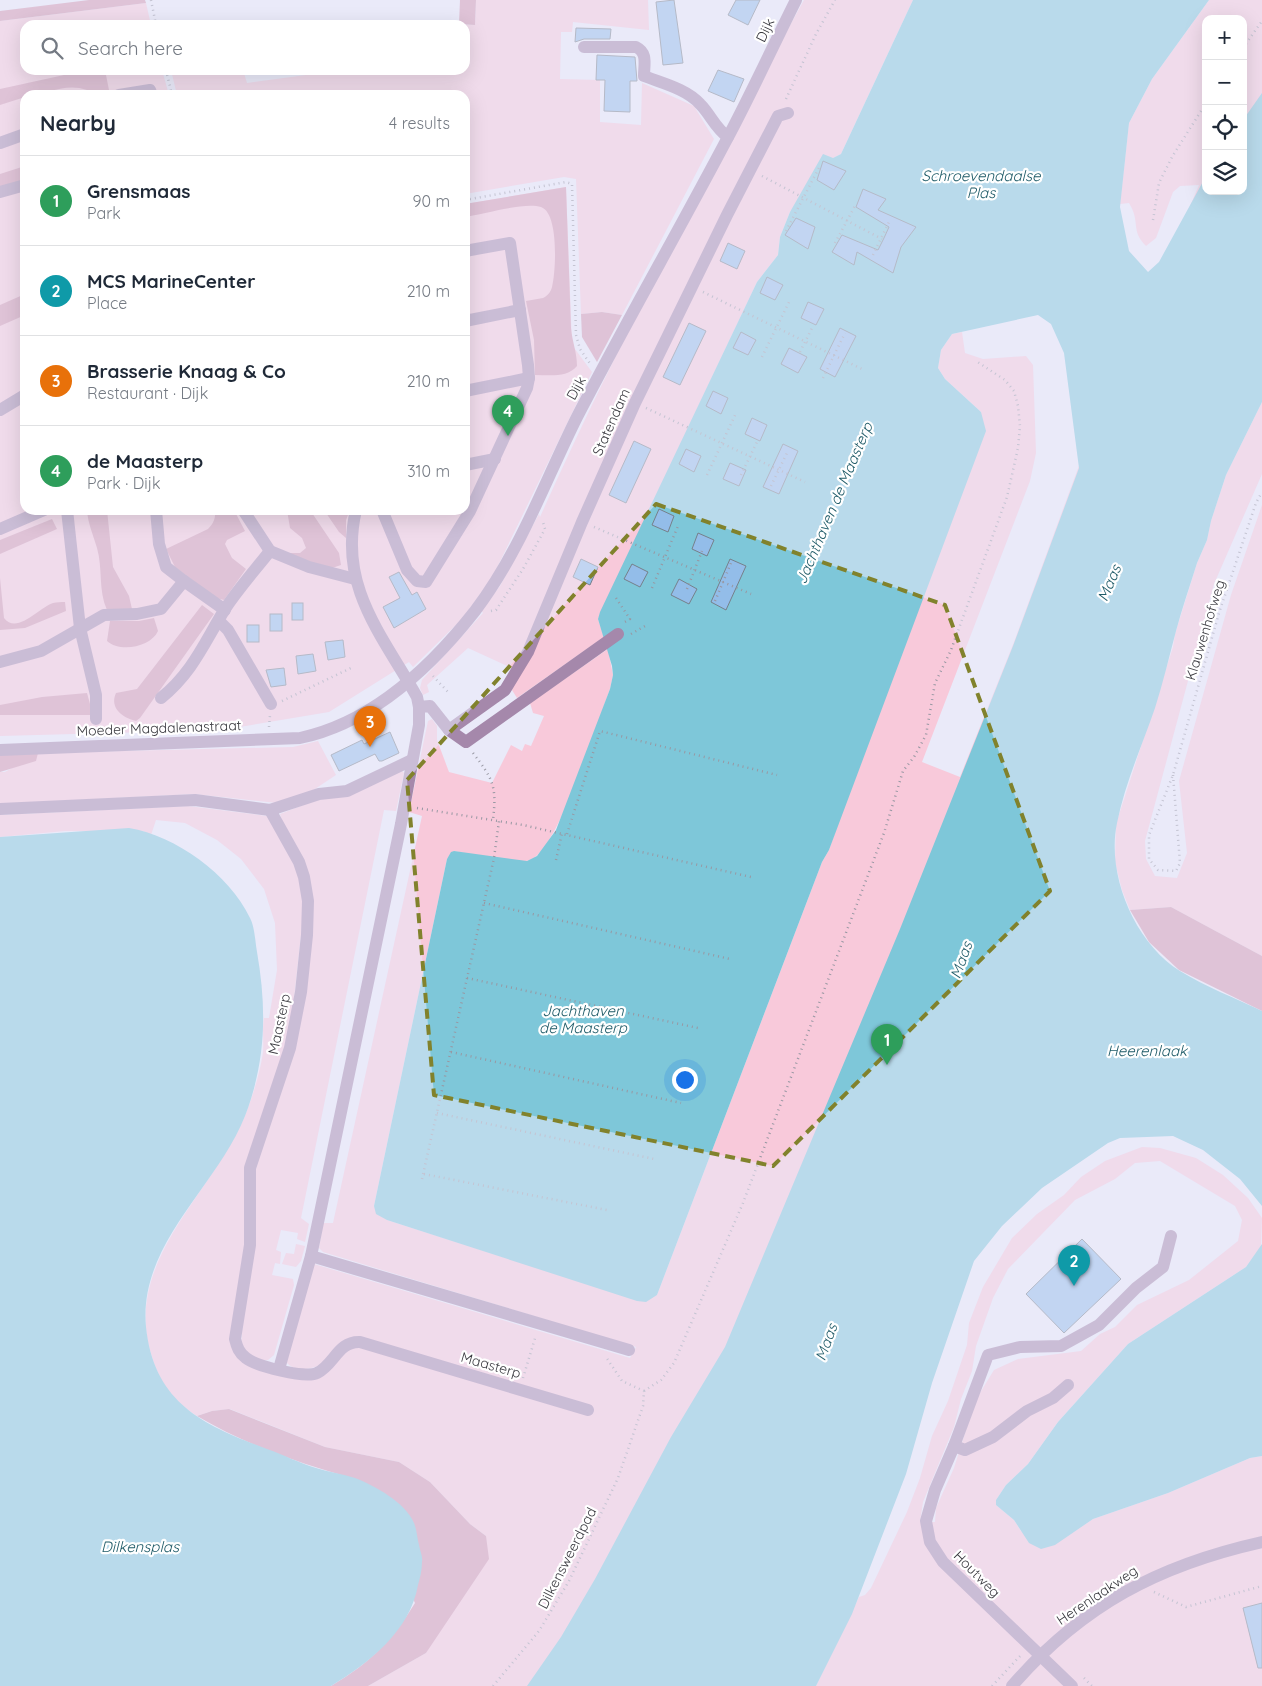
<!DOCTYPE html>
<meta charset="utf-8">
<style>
body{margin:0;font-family:Quicksand,sans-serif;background:#f6f6f7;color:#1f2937}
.controls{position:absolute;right:15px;top:15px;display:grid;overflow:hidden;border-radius:10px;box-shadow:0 5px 20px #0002}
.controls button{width:45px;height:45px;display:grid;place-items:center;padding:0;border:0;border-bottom:1px solid #e0e1e3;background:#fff;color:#1f2937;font:25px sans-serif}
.you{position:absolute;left:684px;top:1079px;width:18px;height:18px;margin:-12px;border:4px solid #fff;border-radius:50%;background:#1a73e8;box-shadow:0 0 0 8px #1a73e833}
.badge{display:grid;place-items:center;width:32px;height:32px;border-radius:50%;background:#db2777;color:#fff;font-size:16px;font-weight:700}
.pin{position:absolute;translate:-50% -41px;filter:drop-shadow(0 1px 2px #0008)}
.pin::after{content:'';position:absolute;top:26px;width:18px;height:15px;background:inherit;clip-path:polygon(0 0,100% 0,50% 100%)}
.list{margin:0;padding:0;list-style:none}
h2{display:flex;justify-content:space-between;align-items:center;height:65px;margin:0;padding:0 20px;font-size:21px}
h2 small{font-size:16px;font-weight:400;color:#747a83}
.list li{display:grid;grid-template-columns:32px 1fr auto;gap:15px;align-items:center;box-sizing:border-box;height:90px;padding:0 20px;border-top:1px solid #e0e1e3}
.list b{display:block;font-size:19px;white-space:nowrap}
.list p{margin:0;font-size:16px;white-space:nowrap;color:#747a83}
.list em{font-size:16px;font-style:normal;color:#747a83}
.icon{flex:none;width:28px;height:28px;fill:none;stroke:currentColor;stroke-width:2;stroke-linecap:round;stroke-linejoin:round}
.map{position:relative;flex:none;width:1262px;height:1686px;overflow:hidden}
.search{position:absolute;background:#fff;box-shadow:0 5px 20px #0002;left:20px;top:20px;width:450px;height:55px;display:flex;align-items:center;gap:12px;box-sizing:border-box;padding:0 18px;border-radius:15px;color:#747a83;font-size:19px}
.panel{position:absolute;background:#fff;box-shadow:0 5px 20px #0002;left:20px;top:90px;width:450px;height:425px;border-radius:15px}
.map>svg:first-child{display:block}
.green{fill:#f8c9da;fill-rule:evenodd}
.forest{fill:#d296ad}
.water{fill:#7ec7d9}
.building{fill:#93bde9;stroke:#76808a}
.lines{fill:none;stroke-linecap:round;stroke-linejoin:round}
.path{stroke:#9898a3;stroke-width:2.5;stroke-dasharray:1 4;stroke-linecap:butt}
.minor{stroke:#a588ab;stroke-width:12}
.marked{fill:none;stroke:#81822c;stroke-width:4;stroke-dasharray:10 6;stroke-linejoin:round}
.labels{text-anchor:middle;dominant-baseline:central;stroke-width:4.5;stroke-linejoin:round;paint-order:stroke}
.street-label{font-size:14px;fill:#39393f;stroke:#fff}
.water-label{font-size:15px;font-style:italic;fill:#205c69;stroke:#fff}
</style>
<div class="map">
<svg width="1262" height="1686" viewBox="0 0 1262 1686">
<rect width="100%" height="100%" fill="#eaeaf9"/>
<g class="green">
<polygon points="476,0 648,0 649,30 573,22 572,32 561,32 560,79 600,80 600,122 641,125 642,83 694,106 714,139 622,315 602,312 581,314 576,179 564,177 465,194 465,95 177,95 171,70 243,70 247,83 343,70 465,70 465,25 459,24 475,25"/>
<path d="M804,0H913L841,154L833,158L790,212L780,237L778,255L757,282L598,619L604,637L517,698L512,690L516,670L468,648L427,685L429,692L423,695L420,688L422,680L483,613L481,610L500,586L539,514L540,517C619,341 710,169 804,0Z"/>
<path d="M1209,0H1262V137L1243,166V19H1206V191L742,1686H368L426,1653L486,1536L470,1524L430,1482L399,1462L325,1447L230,1409L212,1411L197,1416C174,1402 160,1383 152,1357C121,1264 210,1196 244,1118C252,1098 260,1074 263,1052C264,1041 262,1029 264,1018H269L277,970L275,923L264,889L241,859L217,840L185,823L156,820L151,835L143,831H65L0,837V815L188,806L267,816L293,857L305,898L290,1036L255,1141L235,1350L302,1378L346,1350L358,1347L593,1407L363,1339C345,1350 305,1384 286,1362L314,1264L630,1358L636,1347L323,1252L319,1248L323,1223H333L422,816L409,812L428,721L432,719L437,726V740L449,772L492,783L511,745L522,751L525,744L531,746L544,716L533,713L530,703L608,649L613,675L610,689C598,720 558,851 530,860C512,866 473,854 454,851L447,859L374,1206L387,1220L641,1301L657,1295L822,862L829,850L981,412L945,379L938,368L941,350L952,334L962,332L965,353L983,359L1026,356L1033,365L1036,453L1030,481L922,762L960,777L1014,642L1080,463L1199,185L1180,186L1173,192L1156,238L1146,246C1130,230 1141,222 1129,203L1120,204L1129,123L1152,79Z"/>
<polygon points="146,3 151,25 25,25 25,70 162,70 169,95 25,95 25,510 465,510 465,204 566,187 572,345 592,372 493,576 463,618 413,667 409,662 329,712 222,730 0,736 0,21"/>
<polygon points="1262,402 1262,474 1214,584 1145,841 1146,859 1155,876 1177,878 1187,853 1179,781 1231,595 1262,505 1262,956 1171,907 1130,910 1122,890 1115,862 1116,824 1173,647 1175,634 1197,563 1207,540 1211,521 1226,475"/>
<polygon points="318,741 336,775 309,793 277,803 194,794 0,804 0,772 5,772 38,753 293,747"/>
<polygon points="402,771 404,773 396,811 384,810 301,1218 309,1224 305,1242 297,1239 298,1233 281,1230 276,1250 281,1252 280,1264 275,1263 272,1275 293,1279 294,1285 274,1355 268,1360 259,1361 241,1347 252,1181 278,1095 310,914 280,814 324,797"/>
<path d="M1142,1147L1160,1148L1196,1158L1223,1175L1248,1198L1262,1218L1261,1247L1246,1267L1128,1344L1058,1422L1028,1464L1006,1485L996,1500V1505L1014,1520L1021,1531L1066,1537L1093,1519L1168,1493L1250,1458L1262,1456V1686H816L859,1597L865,1595L871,1588L907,1512L920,1478L932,1436L948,1401L967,1345L969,1323L983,1287L1012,1238L1037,1214L1064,1195L1081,1177L1105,1161ZM1160,1161L1235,1206L1242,1220L1238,1241L1189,1280L1137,1305L1115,1327L1100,1334L1081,1351L1018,1359L994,1370L975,1401L954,1468L936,1508L935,1522H920L923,1502L954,1427L961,1399L972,1371L976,1346L993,1298L1008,1269L1075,1200L1115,1179L1135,1163Z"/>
<polygon points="296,1244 305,1246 301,1261 296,1267 282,1264 286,1253 294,1254"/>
</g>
<g class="forest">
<polygon points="89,0 145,0 146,3 0,21 0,11"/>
<polygon points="460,0 476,0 475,25 459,24"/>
<path d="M87,70H105L110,95H89L87,90C65,82 47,95 25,95V97L0,105V89Z"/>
<polygon points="25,166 25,181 0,189 0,174"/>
<path d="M566,187L571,328C572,341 577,352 577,366C567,378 550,375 535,375L534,340L526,301L543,298C547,296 551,292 552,287C556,271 559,213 541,207C524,202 484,214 465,217V204Z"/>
<polygon points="25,294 25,315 0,326 0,305"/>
<polygon points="602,312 622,315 597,362 582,337 581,314"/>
<path d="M87,510H107L113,567L129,596L132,609L107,610C98,590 103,569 97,548C93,534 88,524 87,510Z"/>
<path d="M214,510H234L245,531L227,540L225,544L232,558L246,569L224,600L216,598L175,567L166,549L208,529C213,524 217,517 214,510Z"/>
<polygon points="287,510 310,510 339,553 341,565 329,569 288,553 300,553 306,548 302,538 290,528"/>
<polygon points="324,510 350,510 346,520 346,538 339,532"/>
<polygon points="52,519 57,529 0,554 0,540"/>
<path d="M0,578L4,618C17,635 40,607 53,603C57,602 61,602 65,602L66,611L25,628L0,630Z"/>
<path d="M202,605L214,614L140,718L136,721C123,718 109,708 116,693L137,689Z"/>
<path d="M154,618L158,631C151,647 120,653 107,641L110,621H139Z"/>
<polygon points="87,693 93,715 0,715 0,705 42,697"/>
<polygon points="38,753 36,761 0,772 0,755"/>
<polygon points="1171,907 1262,956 1262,1011 1179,970 1149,942 1130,910"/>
<path d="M229,1409L325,1447L399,1462L430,1482L470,1524L486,1536L489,1559L426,1653L368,1686H331C371,1662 391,1642 415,1603L355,1479C301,1464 246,1445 197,1416L212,1411Z"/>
</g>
<g class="water">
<path d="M913,0H1209L1152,79L1129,123L1120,207L1129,251L1148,272L1159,262L1206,176V191H1243V120L1262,93V402L1226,475L1211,521L1207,540L1197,563C1190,586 1182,608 1176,631C1169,657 1163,683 1155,708C1142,746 1125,783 1117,823C1106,875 1135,943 1180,971C1206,987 1235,998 1262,1011V1206L1240,1179L1217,1161L1203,1150L1173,1136L1120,1138L1108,1143L1042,1188L1002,1226L974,1261L932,1383L906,1474L852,1614L816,1686H527L561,1637L595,1579L671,1437L725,1347L900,929L1013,646L1079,468L1064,353L1051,324L1038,315L952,334L941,350L938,368L945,379L981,412L986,431L829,850L822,862L657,1295L646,1302L637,1301L387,1220L376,1214L374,1206L447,859L451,852L454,851L527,861L537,856L556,830L610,689L613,675L612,666L598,619L600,612L757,282L778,255L780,237L790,212L823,154L833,158L841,154Z"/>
<path d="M129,828C176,836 229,874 250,918C255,928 255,941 257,952C267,1010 266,1061 245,1116C217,1187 138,1244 146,1327C154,1403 203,1425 267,1449C284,1455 299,1463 316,1468C329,1472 342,1474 355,1478C375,1486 405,1502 414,1523C417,1530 417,1538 419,1545C420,1551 423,1557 422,1562C422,1570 420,1578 418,1585C410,1631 369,1663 331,1686H0V837Z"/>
<polygon points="1262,1244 1262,1456 1250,1458 1168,1493 1093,1519 1055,1545 1041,1549 1029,1543 1014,1520 996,1505 996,1500 1006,1485 1028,1464 1058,1422 1128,1344 1246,1267"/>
</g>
<g class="building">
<polygon points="674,0 683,63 663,65 656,2"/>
<polygon points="736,0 760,0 748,25 728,15"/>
<polygon points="576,28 611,29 610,39 584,39 575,42"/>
<polygon points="597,55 635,57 637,81 630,81 630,112 604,111 605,80 596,80"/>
<polygon points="718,70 744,79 734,102 708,91"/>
<polygon points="823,161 846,171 834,190 817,180"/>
<polygon points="863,189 886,199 878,210 916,227 901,247 893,273 857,252 854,265 832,252 842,235 878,250 884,238 889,227 856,207"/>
<polygon points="796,218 815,227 808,249 785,235"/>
<polygon points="728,243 745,251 737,269 720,261"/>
<polygon points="767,277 783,285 775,300 760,293"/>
<polygon points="808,302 824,309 816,325 801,318"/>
<polygon points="689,323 706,331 680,385 663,377"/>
<polygon points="840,328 856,336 835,377 820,369"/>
<polygon points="741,332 756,340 748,355 733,348"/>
<polygon points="789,348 807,357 798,373 781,364"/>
<polygon points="713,391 728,398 721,414 706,406"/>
<polygon points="752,418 767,425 760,441 745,434"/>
<polygon points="634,441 651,449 626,503 609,495"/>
<polygon points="783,444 798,451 779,494 763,487"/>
<polygon points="686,449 701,456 694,472 679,464"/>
<polygon points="730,463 746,470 739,486 723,479"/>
<polygon points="659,509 674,516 668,532 652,525"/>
<polygon points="698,533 714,540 707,556 692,549"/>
<polygon points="581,559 598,567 590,585 573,577"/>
<polygon points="730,559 746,566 726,610 711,602"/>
<polygon points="632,564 648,572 640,587 624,579"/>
<polygon points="399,572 412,595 417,592 426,609 394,628 383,607 400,598 389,577"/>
<polygon points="679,579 697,589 689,604 671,595"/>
<rect x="292" y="603" width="11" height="17"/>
<rect x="270" y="614" width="12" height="17"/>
<rect x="247" y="625" width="12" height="17"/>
<polygon points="343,640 345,657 328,660 325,642"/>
<polygon points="313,654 316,671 298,674 296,656"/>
<polygon points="284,668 286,685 271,687 266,670"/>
<polygon points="390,732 399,753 382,761 379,761 375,754 339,771 331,755 362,740 364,744"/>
<polygon points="1082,1239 1121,1279 1064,1333 1026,1294"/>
<polygon points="1262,1603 1262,1668 1258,1668 1243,1608"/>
</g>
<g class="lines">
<g class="path">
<polyline points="151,0 156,25"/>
<polyline points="1243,48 1262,21"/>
<polyline points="166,70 172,95"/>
<polyline points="786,99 816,34 835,0"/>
<polyline points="762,176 882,239"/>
<polyline points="465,200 566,182 572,184 576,335 580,349 591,365"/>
<polyline points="1153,220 1159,183 1172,157 1206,103"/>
<polyline points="786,231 820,166"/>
<polyline points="835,243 856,204"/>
<polyline points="873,255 890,220"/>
<polyline points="703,292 862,369"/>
<polyline points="800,352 812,328"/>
<polyline points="762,357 790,300"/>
<polyline points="823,378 845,333"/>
<polyline points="646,408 805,482"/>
<polyline points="707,475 736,413"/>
<polyline points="741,475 758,440"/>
<polyline points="771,486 788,451"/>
<polyline points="594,527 751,594"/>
<polyline points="652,588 678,526"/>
<polyline points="687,589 702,551"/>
<polyline points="616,598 630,619 623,623"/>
<polyline points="715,601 731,563"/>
<polyline points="491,611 496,610 523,569 545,529 543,522"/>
<polyline points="631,634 645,626"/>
<polyline points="433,676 448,692"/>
<polyline points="282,701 353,667"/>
<polyline points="269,727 270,715"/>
<path d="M473,753C493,779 497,786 493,820"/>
<polyline points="1173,775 1180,863 1176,871 1158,870 1149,859 1149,835 1173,775 1219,613 1256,503 1262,492"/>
<polyline points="417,808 523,825 751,877"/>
<polyline points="567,834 600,731 777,775"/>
<polyline points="556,860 562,833"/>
<polyline points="484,903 730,959"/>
<polyline points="467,978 698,1028"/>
<polyline points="451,1052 681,1103"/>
<polyline points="437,1113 654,1159"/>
<polyline points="424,1174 607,1210"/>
<polyline points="422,1179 494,858 499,821"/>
<polyline points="523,1378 536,1335"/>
<polyline points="644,1391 661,1380 674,1363 743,1203 884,833 903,771 914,757 926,735 935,683 951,650 1007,497 1018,448 1020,426 1018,406 1014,391 1005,380 976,361"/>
<polyline points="1154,1592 1186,1607 1262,1586"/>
<polyline points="1084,1678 1092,1686"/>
<polyline points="493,1686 539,1631 569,1581 618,1478 643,1406 644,1391 622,1381 606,1357"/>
<polyline points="992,1686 1021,1655"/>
</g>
<g class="minor">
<path d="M584,47H636C648,53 644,64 644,76C662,83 687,89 700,104C711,115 715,128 728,137"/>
<polyline points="119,95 150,90 152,95"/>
<polyline points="0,143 25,134"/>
<polyline points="0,192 25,185"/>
<polyline points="465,321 520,310"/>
<polyline points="465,391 529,378"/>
<polyline points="0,410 25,395"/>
<polyline points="465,465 495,459"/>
<polyline points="67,510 80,628 96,695 96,719"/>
<polyline points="243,510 270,551 309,567 355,579"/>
<polyline points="382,510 407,570 417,581 426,582 470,511 527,388 529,378 528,365 510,243 465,251"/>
<polyline points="0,529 44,510"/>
<polyline points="184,581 225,610"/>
<polyline points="220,622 228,630 271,704"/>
<polyline points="0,662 41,651 104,615 137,614 161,609 184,581 166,567 159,544 156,510"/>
<path d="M161,698C193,672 204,643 225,609C238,589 255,570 270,551"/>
<polyline points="419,707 430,706 449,730 505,690 528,652 582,522 635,403 727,215 778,116 788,113"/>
<polyline points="449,730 466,742 618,634"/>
<path d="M0,750L300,738C371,723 431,667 475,611C520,552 544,483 577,417C625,324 678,232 727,139C751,94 773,46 796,0"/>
<path d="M412,760L347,791L319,794L270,810L299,862L304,877L308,901L307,935L301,992L290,1048L250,1168V1245L235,1339C237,1347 239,1353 246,1358C256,1366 306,1379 317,1373C334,1365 338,1341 360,1342L588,1410"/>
<polyline points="0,809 195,800 270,810"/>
<polyline points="311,1256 629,1350"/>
<path d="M279,1369L311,1256L401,824L419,725V707L417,697C382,635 338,586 356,510"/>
<polyline points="954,1446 965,1450 993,1437 1027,1411 1053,1398 1068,1385"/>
<path d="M1012,1686C1082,1605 1159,1565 1262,1542"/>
<polyline points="1072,1686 943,1562 930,1542 926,1521 935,1490 954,1446 988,1355 1020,1347 1061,1346 1099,1325 1136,1288 1163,1267 1171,1236"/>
</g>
</g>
<path d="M0 0H1262V1686H0ZM656,504L945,605L1050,891L773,1166L434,1095L407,780Z" fill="#eaeaf9" fill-opacity=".55" fill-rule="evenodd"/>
<path class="marked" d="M656,504L945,605L1050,891L773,1166L434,1095L407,780Z"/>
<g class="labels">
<g class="street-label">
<text transform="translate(765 30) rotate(-64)">Dijk</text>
<text transform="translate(576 388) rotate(-61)">Dijk</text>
<text transform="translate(611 422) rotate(-66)">Statendam</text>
<text transform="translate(1205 630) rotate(-73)">Klauwenhofweg</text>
<text transform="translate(159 728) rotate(-2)">Moeder Magdalenastraat</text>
<text transform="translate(279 1024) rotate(-78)">Maasterp</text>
<text transform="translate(491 1365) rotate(16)">Maasterp</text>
<text transform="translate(567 1558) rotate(-63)">Dilkensweerdpad</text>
<text transform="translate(977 1574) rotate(45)">Houtweg</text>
<text transform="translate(1097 1595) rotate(-34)">Herenlaakweg</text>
</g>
<g class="water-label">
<text x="981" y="175">Schroevendaalse<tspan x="981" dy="17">Plas</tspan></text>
<text transform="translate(834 503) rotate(-67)">Jachthaven de Maasterp</text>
<text transform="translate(1109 583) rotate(-67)">Maas</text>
<text transform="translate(961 960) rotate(-70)">Maas</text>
<text x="583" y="1010">Jachthaven<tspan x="583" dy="17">de Maasterp</tspan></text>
<text x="1147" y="1050">Heerenlaak</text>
<text transform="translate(826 1342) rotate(-70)">Maas</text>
<text x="140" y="1546">Dilkensplas</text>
</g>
</g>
</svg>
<div class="controls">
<button>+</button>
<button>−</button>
<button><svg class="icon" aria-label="locate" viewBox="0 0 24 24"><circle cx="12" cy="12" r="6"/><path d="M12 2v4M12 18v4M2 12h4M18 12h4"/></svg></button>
<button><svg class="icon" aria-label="layers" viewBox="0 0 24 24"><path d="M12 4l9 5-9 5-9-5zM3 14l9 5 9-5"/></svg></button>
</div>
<div class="you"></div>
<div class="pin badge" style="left:887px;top:1065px;background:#2e9e5b">1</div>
<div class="pin badge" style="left:1074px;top:1286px;background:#0f9aa8">2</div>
<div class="pin badge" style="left:370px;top:747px;background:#e8710a">3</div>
<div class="pin badge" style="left:508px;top:436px;background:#2e9e5b">4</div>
<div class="search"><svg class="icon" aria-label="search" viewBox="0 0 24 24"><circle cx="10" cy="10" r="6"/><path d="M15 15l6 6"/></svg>Search here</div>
<section class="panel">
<h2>Nearby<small>4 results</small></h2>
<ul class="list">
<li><span class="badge" style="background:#2e9e5b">1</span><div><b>Grensmaas</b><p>Park</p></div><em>90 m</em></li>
<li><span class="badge" style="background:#0f9aa8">2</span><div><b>MCS MarineCenter</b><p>Place</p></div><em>210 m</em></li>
<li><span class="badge" style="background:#e8710a">3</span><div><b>Brasserie Knaag &amp; Co</b><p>Restaurant · Dijk</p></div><em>210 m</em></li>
<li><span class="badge" style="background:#2e9e5b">4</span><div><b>de Maasterp</b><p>Park · Dijk</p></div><em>310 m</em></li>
</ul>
</section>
</div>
